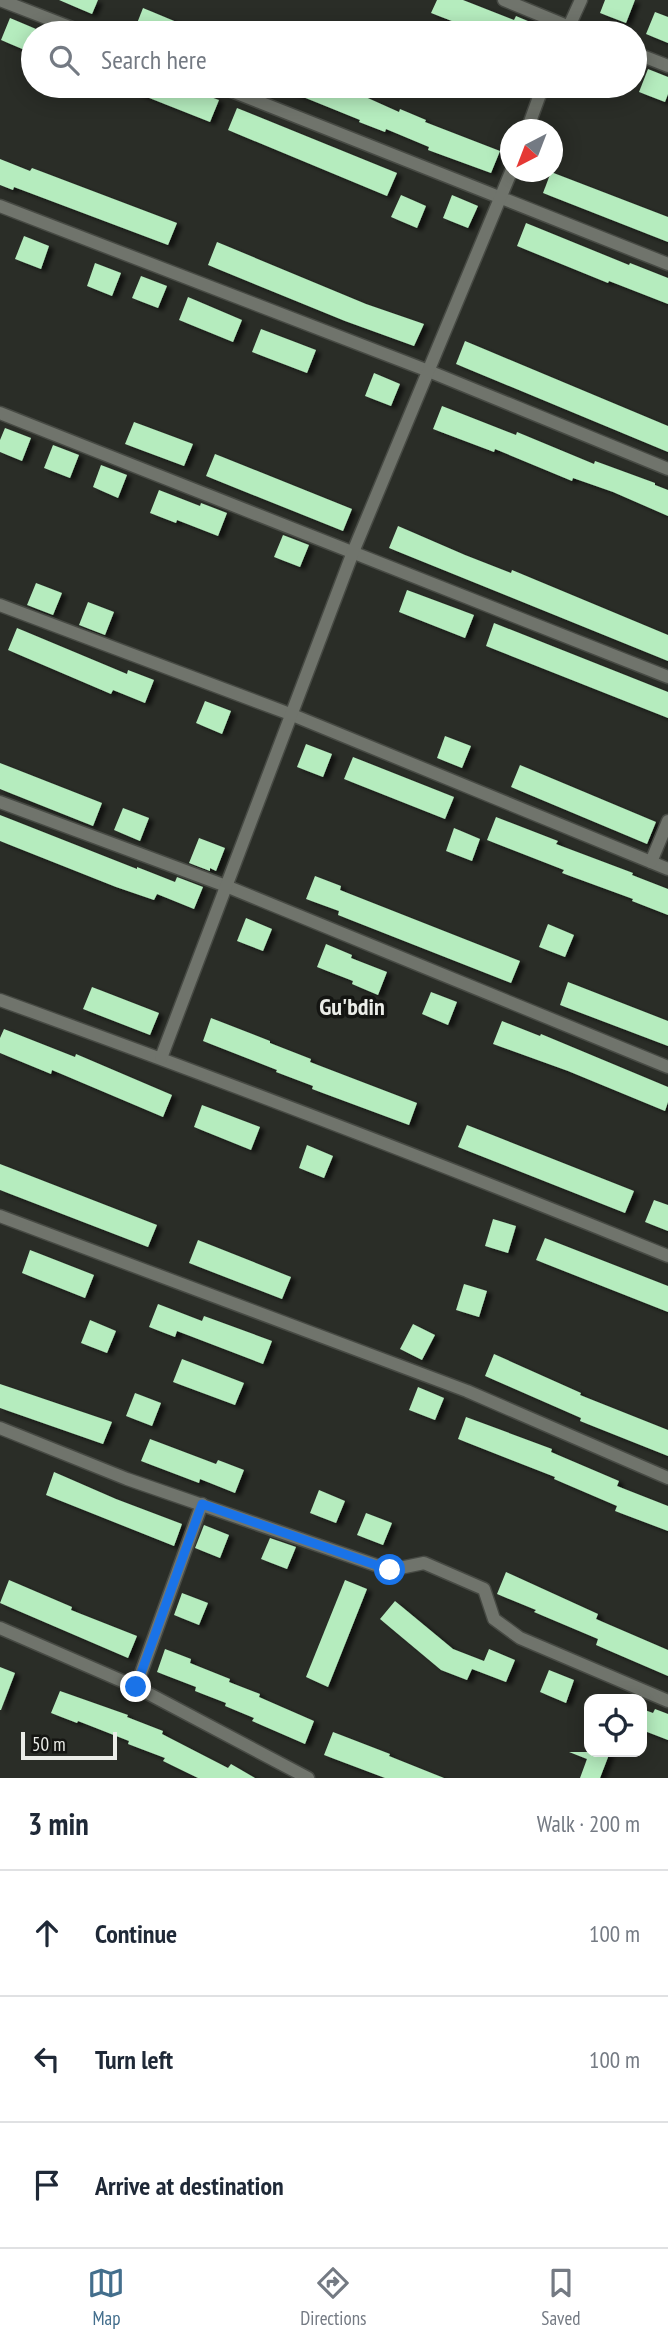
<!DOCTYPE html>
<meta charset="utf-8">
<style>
body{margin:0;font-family:"PT Sans Narrow",sans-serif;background:#f2f2f3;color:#1f2937}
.controls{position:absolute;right:21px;bottom:21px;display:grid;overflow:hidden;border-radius:14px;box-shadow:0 4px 18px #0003}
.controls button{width:63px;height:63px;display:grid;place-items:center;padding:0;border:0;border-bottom:2px solid #e0e1e3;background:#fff;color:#1f2937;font:35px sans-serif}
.compass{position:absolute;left:500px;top:119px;width:63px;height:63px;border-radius:50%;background:#fff;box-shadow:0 4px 18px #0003;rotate:222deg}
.scale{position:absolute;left:21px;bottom:18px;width:96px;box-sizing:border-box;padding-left:7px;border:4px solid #ebede8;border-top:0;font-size:19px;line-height:24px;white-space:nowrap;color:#ebede8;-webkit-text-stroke:5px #141512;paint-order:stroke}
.stop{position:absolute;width:21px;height:21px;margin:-16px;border:5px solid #1a73e8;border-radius:50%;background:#fff}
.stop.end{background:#1a73e8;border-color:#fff;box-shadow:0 2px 7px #0008}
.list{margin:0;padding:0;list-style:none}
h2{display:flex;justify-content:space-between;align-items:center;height:91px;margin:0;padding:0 28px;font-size:30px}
h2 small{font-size:23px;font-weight:400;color:#747a83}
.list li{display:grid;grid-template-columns:46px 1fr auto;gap:21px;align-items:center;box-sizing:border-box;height:126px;padding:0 28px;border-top:2px solid #e0e1e3}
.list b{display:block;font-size:26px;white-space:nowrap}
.list em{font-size:23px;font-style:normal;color:#747a83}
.icon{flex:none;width:38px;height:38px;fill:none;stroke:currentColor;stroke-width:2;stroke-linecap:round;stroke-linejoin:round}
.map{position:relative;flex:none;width:668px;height:1778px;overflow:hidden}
.search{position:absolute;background:#fff;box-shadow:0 4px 18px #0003;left:21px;right:21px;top:21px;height:77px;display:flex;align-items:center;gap:18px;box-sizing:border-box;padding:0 24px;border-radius:38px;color:#747a83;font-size:26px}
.sheet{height:469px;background:#fff}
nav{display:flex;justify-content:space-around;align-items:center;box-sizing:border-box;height:98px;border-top:2px solid #e0e1e3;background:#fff;font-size:19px;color:#747a83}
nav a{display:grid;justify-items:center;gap:4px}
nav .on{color:#436e8c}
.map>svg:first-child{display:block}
.building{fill:#b5ecbe;filter:url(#shadow)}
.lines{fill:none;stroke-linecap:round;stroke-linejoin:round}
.minor-casing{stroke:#474a44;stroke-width:15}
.minor{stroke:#70746c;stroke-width:12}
.route{stroke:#1a73e8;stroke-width:9}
.labels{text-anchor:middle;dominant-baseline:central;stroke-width:7;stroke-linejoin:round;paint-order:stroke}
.quarter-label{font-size:24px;font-weight:bold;fill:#ebede8;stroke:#141512}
</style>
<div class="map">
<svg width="668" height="1778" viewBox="0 0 668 1778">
<defs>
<filter id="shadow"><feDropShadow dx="5" dy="3" stdDeviation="2" flood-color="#0009"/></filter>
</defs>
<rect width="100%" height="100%" fill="#2a2d27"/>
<g class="building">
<polygon points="59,0 98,0 92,14"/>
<polygon points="437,0 463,0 514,20 516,16 556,33 483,33 431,13"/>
<polygon points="605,0 635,0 626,23 600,13"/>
<polygon points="143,8 203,33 140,33 134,31"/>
<polygon points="655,12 668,17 668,43 646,34"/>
<polygon points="10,18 36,29 27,51 1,40"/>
<polygon points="648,69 668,77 668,94 665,102 639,92"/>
<polygon points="119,86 180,86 219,100 210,122"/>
<polygon points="276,86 341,86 399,112 400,109 426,120 425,122 500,151 491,173 428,150 429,147 386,129 385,132 359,122 360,120"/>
<polygon points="237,108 397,173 387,196 228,130"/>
<polygon points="0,159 30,171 32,168 177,223 168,245 14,187 13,190 0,185"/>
<polygon points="551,172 668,217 668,242 543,193"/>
<polygon points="401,195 426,206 417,228 391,217"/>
<polygon points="452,195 478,206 468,228 443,218"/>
<polygon points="526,223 629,265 630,263 668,278 668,304 609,281 608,283 517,246"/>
<polygon points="24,236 49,246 41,269 15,259"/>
<polygon points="217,242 366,304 424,324 414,346 345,321 208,265"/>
<polygon points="95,263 121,273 112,296 87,286"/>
<polygon points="141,276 167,286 158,308 132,298"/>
<polygon points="188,297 242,320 233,342 179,320"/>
<polygon points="261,329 316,350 307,373 252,352"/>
<polygon points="465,341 668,426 668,452 456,364"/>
<polygon points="374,373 400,384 391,406 365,396"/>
<polygon points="442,406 516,435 517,432 594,464 595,461 655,483 655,485 668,490 668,516 613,492 573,478 572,481 495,449 494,452 433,429"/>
<polygon points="134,422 193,444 184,466 125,444"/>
<polygon points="5,428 31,438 22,461 0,452 0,440"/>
<polygon points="53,445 79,455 70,478 44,468"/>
<polygon points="215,454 352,509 343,531 206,476"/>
<polygon points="101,465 127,475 118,498 93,487"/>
<polygon points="159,490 200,506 201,503 227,513 218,536 177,520 176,523 150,513"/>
<polygon points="398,526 465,555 511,573 512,570 668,635 668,661 389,548"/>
<polygon points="283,535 309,545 300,567 274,557"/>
<polygon points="36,583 62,593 53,615 27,605"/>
<polygon points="407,590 474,615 465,638 399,612"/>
<polygon points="88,602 114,612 105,635 79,625"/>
<polygon points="494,623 668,692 668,718 486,646"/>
<polygon points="17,628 127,674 128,670 154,680 145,703 113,690 111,694 8,650"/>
<polygon points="205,701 231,711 222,734 196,723"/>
<polygon points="445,736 471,746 462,768 437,758"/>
<polygon points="306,744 332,754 323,777 297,767"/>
<polygon points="353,757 454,797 445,819 344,779"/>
<polygon points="0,763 102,803 93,826 0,789"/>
<polygon points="520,765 656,822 647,844 511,787"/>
<polygon points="123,808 149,818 140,841 114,830"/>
<polygon points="0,815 137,869 137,867 175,882 177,877 203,887 194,909 157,894 154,900 116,887 0,841"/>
<polygon points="496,817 558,841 556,844 633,873 632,875 668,889 668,915 632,901 633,899 562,873 564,870 487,840"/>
<polygon points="454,828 480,839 472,861 446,851"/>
<polygon points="199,838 225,848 216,871 210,868 210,871 189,863"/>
<polygon points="315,876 341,886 340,890 520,961 511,983 338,915 339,911 306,899"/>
<polygon points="246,918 272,929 263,951 237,941"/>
<polygon points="548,924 574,935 565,957 539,947"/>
<polygon points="326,944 352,955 351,958 387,972 378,995 352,984 353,981 317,967"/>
<polygon points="568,982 668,1021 668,1046 560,1005"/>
<polygon points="92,987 159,1013 150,1035 83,1009"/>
<polygon points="431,992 457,1002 448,1025 422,1014"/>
<polygon points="211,1018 270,1041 270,1043 311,1059 310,1062 417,1103 409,1125 312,1089 313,1086 276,1072 277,1070 203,1041"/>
<polygon points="502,1021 540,1036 541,1034 668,1087 668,1102 665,1111 568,1071 493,1044"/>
<polygon points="4,1029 75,1057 76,1054 172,1095 163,1117 52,1070 51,1074 0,1053 0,1038"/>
<polygon points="202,1105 260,1127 251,1150 194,1127"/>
<polygon points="467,1125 634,1191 625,1213 458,1147"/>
<polygon points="307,1145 333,1156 324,1178 299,1168"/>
<polygon points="0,1164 157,1225 148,1247 0,1190"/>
<polygon points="654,1200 668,1205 668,1231 645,1222"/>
<polygon points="493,1219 516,1226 508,1253 485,1246"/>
<polygon points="545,1238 668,1286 668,1312 536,1260"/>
<polygon points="198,1240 291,1277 282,1299 189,1263"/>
<polygon points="30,1250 94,1275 85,1298 22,1273"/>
<polygon points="464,1284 487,1291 479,1317 456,1310"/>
<polygon points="158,1304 202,1321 204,1316 272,1341 263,1364 177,1331 175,1337 149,1327"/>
<polygon points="90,1320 116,1331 107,1353 81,1343"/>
<polygon points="413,1324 435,1335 422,1360 400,1349"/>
<polygon points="494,1354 581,1393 580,1395 668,1430 668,1456 580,1421 581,1418 485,1376"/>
<polygon points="182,1359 244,1383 235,1405 173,1382"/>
<polygon points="0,1384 112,1422 103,1444 0,1408"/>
<polygon points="418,1387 444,1398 435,1420 409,1410"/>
<polygon points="135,1393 161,1403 152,1426 126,1416"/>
<polygon points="466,1417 552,1449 551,1452 619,1481 617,1486 668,1506 668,1531 615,1511 617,1506 554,1479 555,1477 458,1439"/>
<polygon points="150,1439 216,1464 218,1460 244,1470 235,1493 200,1479 199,1483 141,1461"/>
<polygon points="54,1472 116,1499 182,1524 174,1546 46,1495"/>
<polygon points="319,1490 345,1501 336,1523 310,1513"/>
<polygon points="366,1513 392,1523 383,1545 357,1535"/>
<polygon points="204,1525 229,1535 220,1558 195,1548"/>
<polygon points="270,1538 296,1547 287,1569 261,1559"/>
<polygon points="506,1572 598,1614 596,1619 668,1650 668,1676 596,1645 598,1639 534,1612 536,1610 497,1594"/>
<polygon points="9,1580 72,1607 71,1610 137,1636 128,1658 0,1603"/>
<polygon points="345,1580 367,1589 328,1687 306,1677"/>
<polygon points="182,1593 208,1603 199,1625 174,1615"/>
<polygon points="395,1601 453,1649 484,1661 489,1649 515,1660 506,1682 472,1669 467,1680 441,1670 380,1619"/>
<polygon points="165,1649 191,1659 190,1663 230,1679 229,1682 260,1694 259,1697 314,1721 305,1744 252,1721 254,1718 225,1706 226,1703 195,1691 196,1687 157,1672"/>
<polygon points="0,1667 15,1673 1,1710 0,1710"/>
<polygon points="549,1670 574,1680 566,1703 540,1692"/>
<polygon points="60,1691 128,1715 127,1717 163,1731 162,1734 228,1768 231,1764 255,1778 198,1778 163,1761 165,1758 128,1744 129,1741 78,1721 77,1723 51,1713"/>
<polygon points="642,1709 653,1713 655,1709 668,1714 668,1740 642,1730"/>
<polygon points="333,1732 390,1754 389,1756 444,1778 385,1778 324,1755"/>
<polygon points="569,1752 610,1752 600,1778 580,1778 587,1759"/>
</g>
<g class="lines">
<defs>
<g id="minor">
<polyline points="0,0 85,33"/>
<polyline points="504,0 584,33"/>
<polyline points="566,33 581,0"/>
<polyline points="635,53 668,66"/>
<polyline points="219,86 668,264"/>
<polyline points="527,130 543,86"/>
<polyline points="0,206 426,370 668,469"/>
<polyline points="0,413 668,677"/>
<polyline points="0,605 290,714 668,869"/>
<polyline points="0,802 226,886 668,1067"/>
<polyline points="651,862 668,821"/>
<path d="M0,1000C224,1081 447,1166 668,1256"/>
<polyline points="161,1058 353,552 511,172"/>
<polyline points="0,1216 467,1391 668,1478"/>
<polyline points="0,1428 127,1479 390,1570 424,1563 484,1589 494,1619 520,1638 668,1701"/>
<polyline points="0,1628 136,1687 308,1778"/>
<polyline points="136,1687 202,1504"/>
</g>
</defs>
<use href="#minor" class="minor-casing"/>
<use href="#minor" class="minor"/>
</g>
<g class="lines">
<polyline class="route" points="136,1687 202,1504 390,1570"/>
</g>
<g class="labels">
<g class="quarter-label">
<text x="352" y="1006">Gu'bdin</text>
</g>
</g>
</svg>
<div class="controls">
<button><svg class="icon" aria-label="locate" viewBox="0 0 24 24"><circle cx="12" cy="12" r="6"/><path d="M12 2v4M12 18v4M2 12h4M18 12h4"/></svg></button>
</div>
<svg class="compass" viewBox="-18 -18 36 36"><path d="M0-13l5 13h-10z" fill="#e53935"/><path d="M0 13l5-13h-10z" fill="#747a83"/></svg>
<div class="scale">50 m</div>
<div class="stop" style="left:390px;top:1570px"></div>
<div class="stop end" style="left:136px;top:1687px"></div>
<div class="search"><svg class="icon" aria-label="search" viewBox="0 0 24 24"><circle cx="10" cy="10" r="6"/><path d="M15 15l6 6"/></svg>Search here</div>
</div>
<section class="sheet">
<h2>3 min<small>Walk · 200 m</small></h2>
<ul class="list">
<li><svg class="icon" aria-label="ahead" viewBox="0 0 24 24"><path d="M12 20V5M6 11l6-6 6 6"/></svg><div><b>Continue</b></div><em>100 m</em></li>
<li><svg class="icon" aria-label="left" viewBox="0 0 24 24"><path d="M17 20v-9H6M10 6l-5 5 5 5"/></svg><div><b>Turn left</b></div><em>100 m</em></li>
<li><svg class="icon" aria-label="arrive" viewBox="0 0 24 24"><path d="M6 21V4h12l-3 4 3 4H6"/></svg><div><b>Arrive at destination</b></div></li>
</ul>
</section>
<nav>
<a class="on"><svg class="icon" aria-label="map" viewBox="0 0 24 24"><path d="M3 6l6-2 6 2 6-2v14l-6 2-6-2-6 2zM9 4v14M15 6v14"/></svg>Map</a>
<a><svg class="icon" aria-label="directions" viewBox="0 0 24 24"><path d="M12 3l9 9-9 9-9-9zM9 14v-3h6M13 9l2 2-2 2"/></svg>Directions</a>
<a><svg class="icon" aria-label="saved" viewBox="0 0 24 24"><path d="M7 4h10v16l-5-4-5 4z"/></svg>Saved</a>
</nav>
